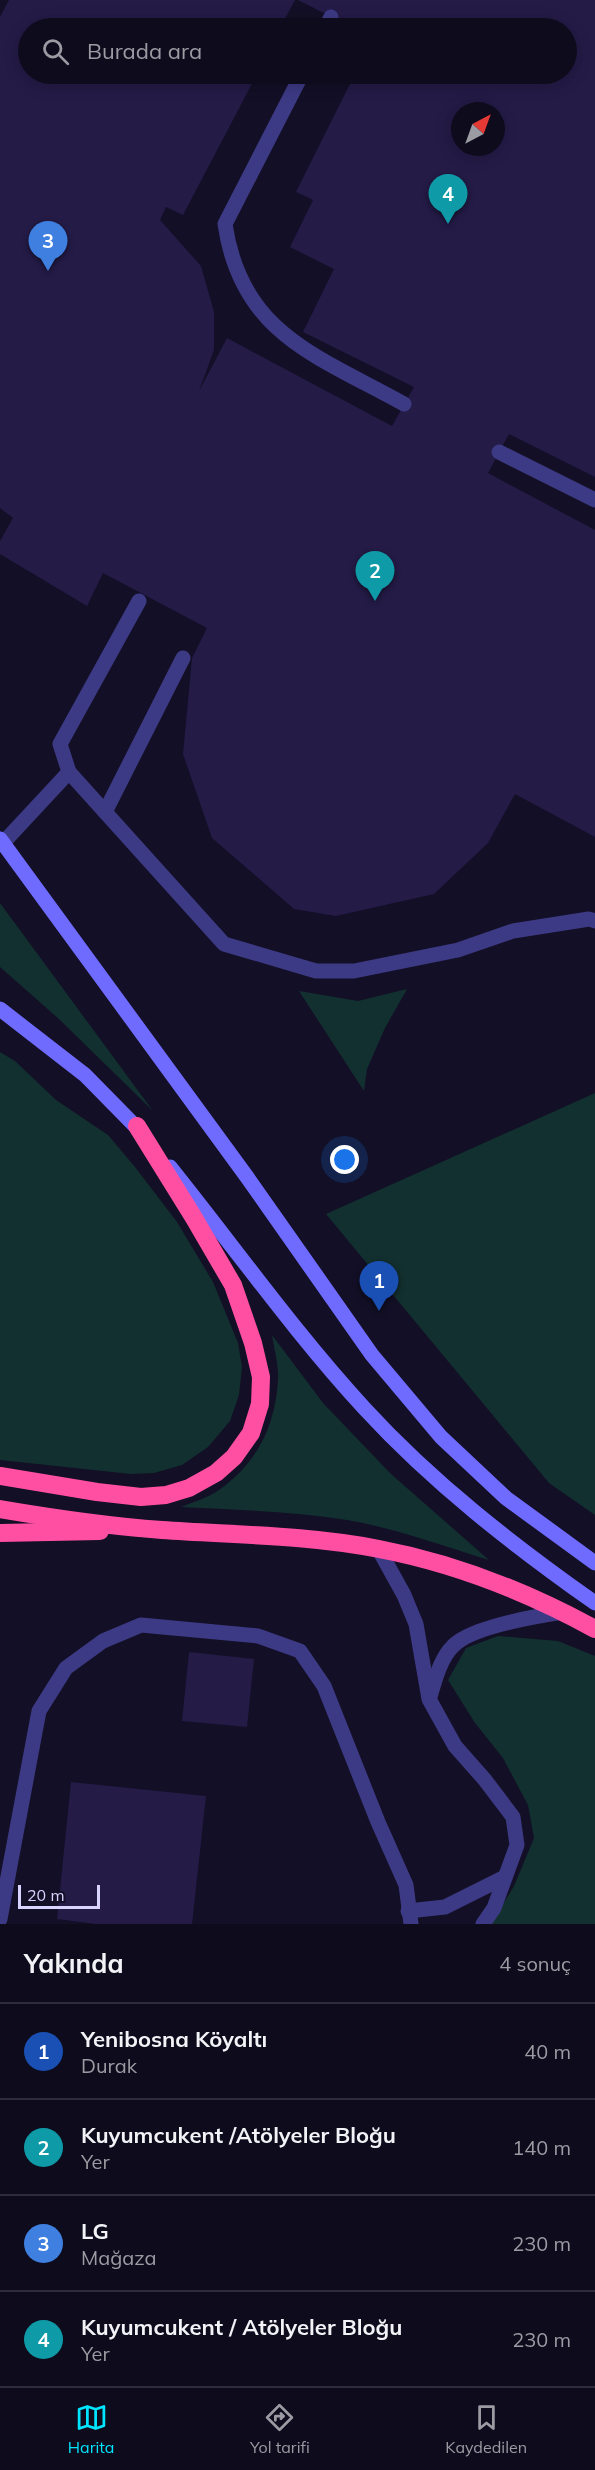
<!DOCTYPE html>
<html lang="tr">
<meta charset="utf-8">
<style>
body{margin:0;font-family:Mulish,sans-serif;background:#171425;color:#f1f3f6}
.compass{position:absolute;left:451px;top:102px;width:54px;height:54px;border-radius:50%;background:#0e0b1c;box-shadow:0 3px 15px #0003;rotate:41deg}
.scale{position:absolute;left:18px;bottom:15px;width:82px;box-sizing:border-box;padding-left:6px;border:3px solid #d9d4ff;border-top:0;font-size:16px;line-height:21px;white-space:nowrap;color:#d9d4ff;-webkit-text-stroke:4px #130f26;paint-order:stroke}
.you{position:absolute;left:345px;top:1160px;width:21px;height:21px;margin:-15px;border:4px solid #fff;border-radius:50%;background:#1a73e8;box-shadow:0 0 0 9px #1a73e833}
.badge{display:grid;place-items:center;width:39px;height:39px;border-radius:50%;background:#00e5ff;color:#fff;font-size:20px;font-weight:700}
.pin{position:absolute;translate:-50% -50px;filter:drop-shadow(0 2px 3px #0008)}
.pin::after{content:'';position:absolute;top:32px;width:21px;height:18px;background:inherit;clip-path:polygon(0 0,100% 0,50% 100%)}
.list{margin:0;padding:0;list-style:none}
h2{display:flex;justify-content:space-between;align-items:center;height:78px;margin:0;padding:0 24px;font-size:26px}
h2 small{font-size:20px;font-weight:400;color:#9b9ba3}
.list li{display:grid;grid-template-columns:39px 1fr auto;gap:18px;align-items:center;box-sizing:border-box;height:96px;padding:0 24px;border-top:2px solid #2e2b3b}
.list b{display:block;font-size:22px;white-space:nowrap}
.list p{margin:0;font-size:20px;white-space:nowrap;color:#9b9ba3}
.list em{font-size:20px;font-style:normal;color:#9b9ba3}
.icon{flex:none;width:33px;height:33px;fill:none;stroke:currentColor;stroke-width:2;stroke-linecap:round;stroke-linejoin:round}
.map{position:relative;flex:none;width:595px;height:1924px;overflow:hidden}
.search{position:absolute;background:#0e0b1c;box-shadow:0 3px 15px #0003;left:18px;right:18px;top:18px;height:66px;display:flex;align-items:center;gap:15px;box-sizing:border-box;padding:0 21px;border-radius:33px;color:#9b9ba3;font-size:22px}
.sheet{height:462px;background:#0e0b1c}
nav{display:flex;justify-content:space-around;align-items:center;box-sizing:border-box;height:84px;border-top:2px solid #2e2b3b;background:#0e0b1c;font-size:16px;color:#9b9ba3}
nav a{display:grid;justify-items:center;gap:3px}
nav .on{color:#00e5ff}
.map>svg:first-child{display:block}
.green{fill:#12302f}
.building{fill:#241b47;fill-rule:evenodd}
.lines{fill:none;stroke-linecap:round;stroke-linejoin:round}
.service{stroke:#3d3a85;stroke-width:15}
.secondary{stroke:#6f6bff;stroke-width:15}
.motorway{stroke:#ff4fa3;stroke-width:18}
</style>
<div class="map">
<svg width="595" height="1924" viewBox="0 0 595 1924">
<rect width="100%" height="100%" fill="#130f26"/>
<g class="green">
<polygon points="0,903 153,1111 59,1019 0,967"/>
<polygon points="407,989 385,1028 367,1069 364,1091 299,991 358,1001"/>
<polygon points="0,1052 15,1061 56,1100 108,1135 135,1167 177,1222 213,1282 238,1343 242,1367 239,1395 230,1421 208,1447 182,1465 154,1473 131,1474 0,1460"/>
<polygon points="595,1093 595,1515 549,1483 326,1214"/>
<path d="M272,1335L323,1403L391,1474L489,1560C443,1546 395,1528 347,1520C293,1511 236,1510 181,1507C193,1502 208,1498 219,1490C257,1463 275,1427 278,1380C279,1366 274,1349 272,1335Z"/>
<polygon points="498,1636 558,1641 595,1656 595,1924 491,1924 514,1886 534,1838 528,1805 503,1758 475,1723 448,1680 466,1648"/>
</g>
<g class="building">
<path d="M9,0H295L280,28H28V74H257L183,215L166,207L160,220L201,266L214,312V350L199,391L227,338L392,426L414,387L303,332L334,269L290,247L313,200L296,192L355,74H566V28H353L298,0H595V477L509,434L488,473L595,530V837L515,794L488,843L434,894L336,916L294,909L212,838L183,754L192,658L207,628L103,573L87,606L0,554V541L13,518L0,508V17ZM460,111H496V147H460Z"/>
<polygon points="189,1652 254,1659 247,1727 182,1721"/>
<polygon points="71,1782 206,1796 192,1924 96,1924 57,1919"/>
</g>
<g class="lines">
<g class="service">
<polyline points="325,28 331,17"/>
<path d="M302,74L225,224C241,334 318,356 404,404"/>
<polyline points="499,452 595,500"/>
<polyline points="139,601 60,744 69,772 224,944 316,971 354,971 458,950 513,931 589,919 595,921"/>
<polyline points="105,812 183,658"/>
<polyline points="3,843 69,772"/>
<polyline points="378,1548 404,1595 416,1624 429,1699 455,1746 485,1780 513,1817 517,1845 494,1908 483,1924"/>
<path d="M430,1697C435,1680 440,1659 453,1646C471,1627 537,1616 563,1612"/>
<polyline points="408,1911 445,1907 505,1877"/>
<polyline points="0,1919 39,1711 66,1668 103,1641 141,1625 258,1636 300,1651 324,1686 378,1822 406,1885 411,1924"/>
</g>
<g class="secondary">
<polyline points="0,839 247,1177 372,1355 441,1437 506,1498 595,1563"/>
<polyline points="0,1009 85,1075 144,1135"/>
<path d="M170,1167C235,1248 295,1333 365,1409C433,1483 513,1545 595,1603"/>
</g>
<g class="motorway">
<polyline points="0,1476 97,1492 141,1497 166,1495 189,1488 216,1473 234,1457 251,1433 260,1404 261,1377 253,1343 233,1285 194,1218 137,1126"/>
<path d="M0,1509C53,1518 108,1526 162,1530C234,1535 308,1535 379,1549C453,1563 529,1593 595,1629"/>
<polyline points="0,1533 100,1531"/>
</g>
</g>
</svg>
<svg class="compass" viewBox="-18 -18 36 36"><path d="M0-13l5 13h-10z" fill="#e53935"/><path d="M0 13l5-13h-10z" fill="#9b9ba3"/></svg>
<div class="scale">20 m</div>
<div class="you"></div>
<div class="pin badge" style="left:379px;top:1311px;background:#1a4fb4">1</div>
<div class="pin badge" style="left:375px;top:601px;background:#0f9aa8">2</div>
<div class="pin badge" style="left:48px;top:271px;background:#3f7fe0">3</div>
<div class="pin badge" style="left:448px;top:224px;background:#0f9aa8">4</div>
<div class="search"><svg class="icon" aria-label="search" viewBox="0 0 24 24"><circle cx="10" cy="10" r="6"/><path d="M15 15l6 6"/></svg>Burada ara</div>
</div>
<section class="sheet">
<h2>Yakında<small>4 sonuç</small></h2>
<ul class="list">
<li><span class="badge" style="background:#1a4fb4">1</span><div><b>Yenibosna Köyaltı</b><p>Durak</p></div><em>40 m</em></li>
<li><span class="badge" style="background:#0f9aa8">2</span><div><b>Kuyumcukent /Atölyeler Bloğu</b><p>Yer</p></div><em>140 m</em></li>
<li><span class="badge" style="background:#3f7fe0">3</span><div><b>LG</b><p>Mağaza</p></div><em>230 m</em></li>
<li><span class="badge" style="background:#0f9aa8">4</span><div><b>Kuyumcukent / Atölyeler Bloğu</b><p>Yer</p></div><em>230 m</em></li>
</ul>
</section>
<nav>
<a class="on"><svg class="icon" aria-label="map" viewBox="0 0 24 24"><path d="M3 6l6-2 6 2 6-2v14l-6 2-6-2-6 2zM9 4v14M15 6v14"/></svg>Harita</a>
<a><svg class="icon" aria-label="directions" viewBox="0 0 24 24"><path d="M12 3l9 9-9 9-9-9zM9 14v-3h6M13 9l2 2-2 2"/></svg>Yol tarifi</a>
<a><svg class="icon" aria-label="saved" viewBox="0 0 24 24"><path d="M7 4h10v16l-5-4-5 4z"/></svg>Kaydedilen</a>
</nav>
